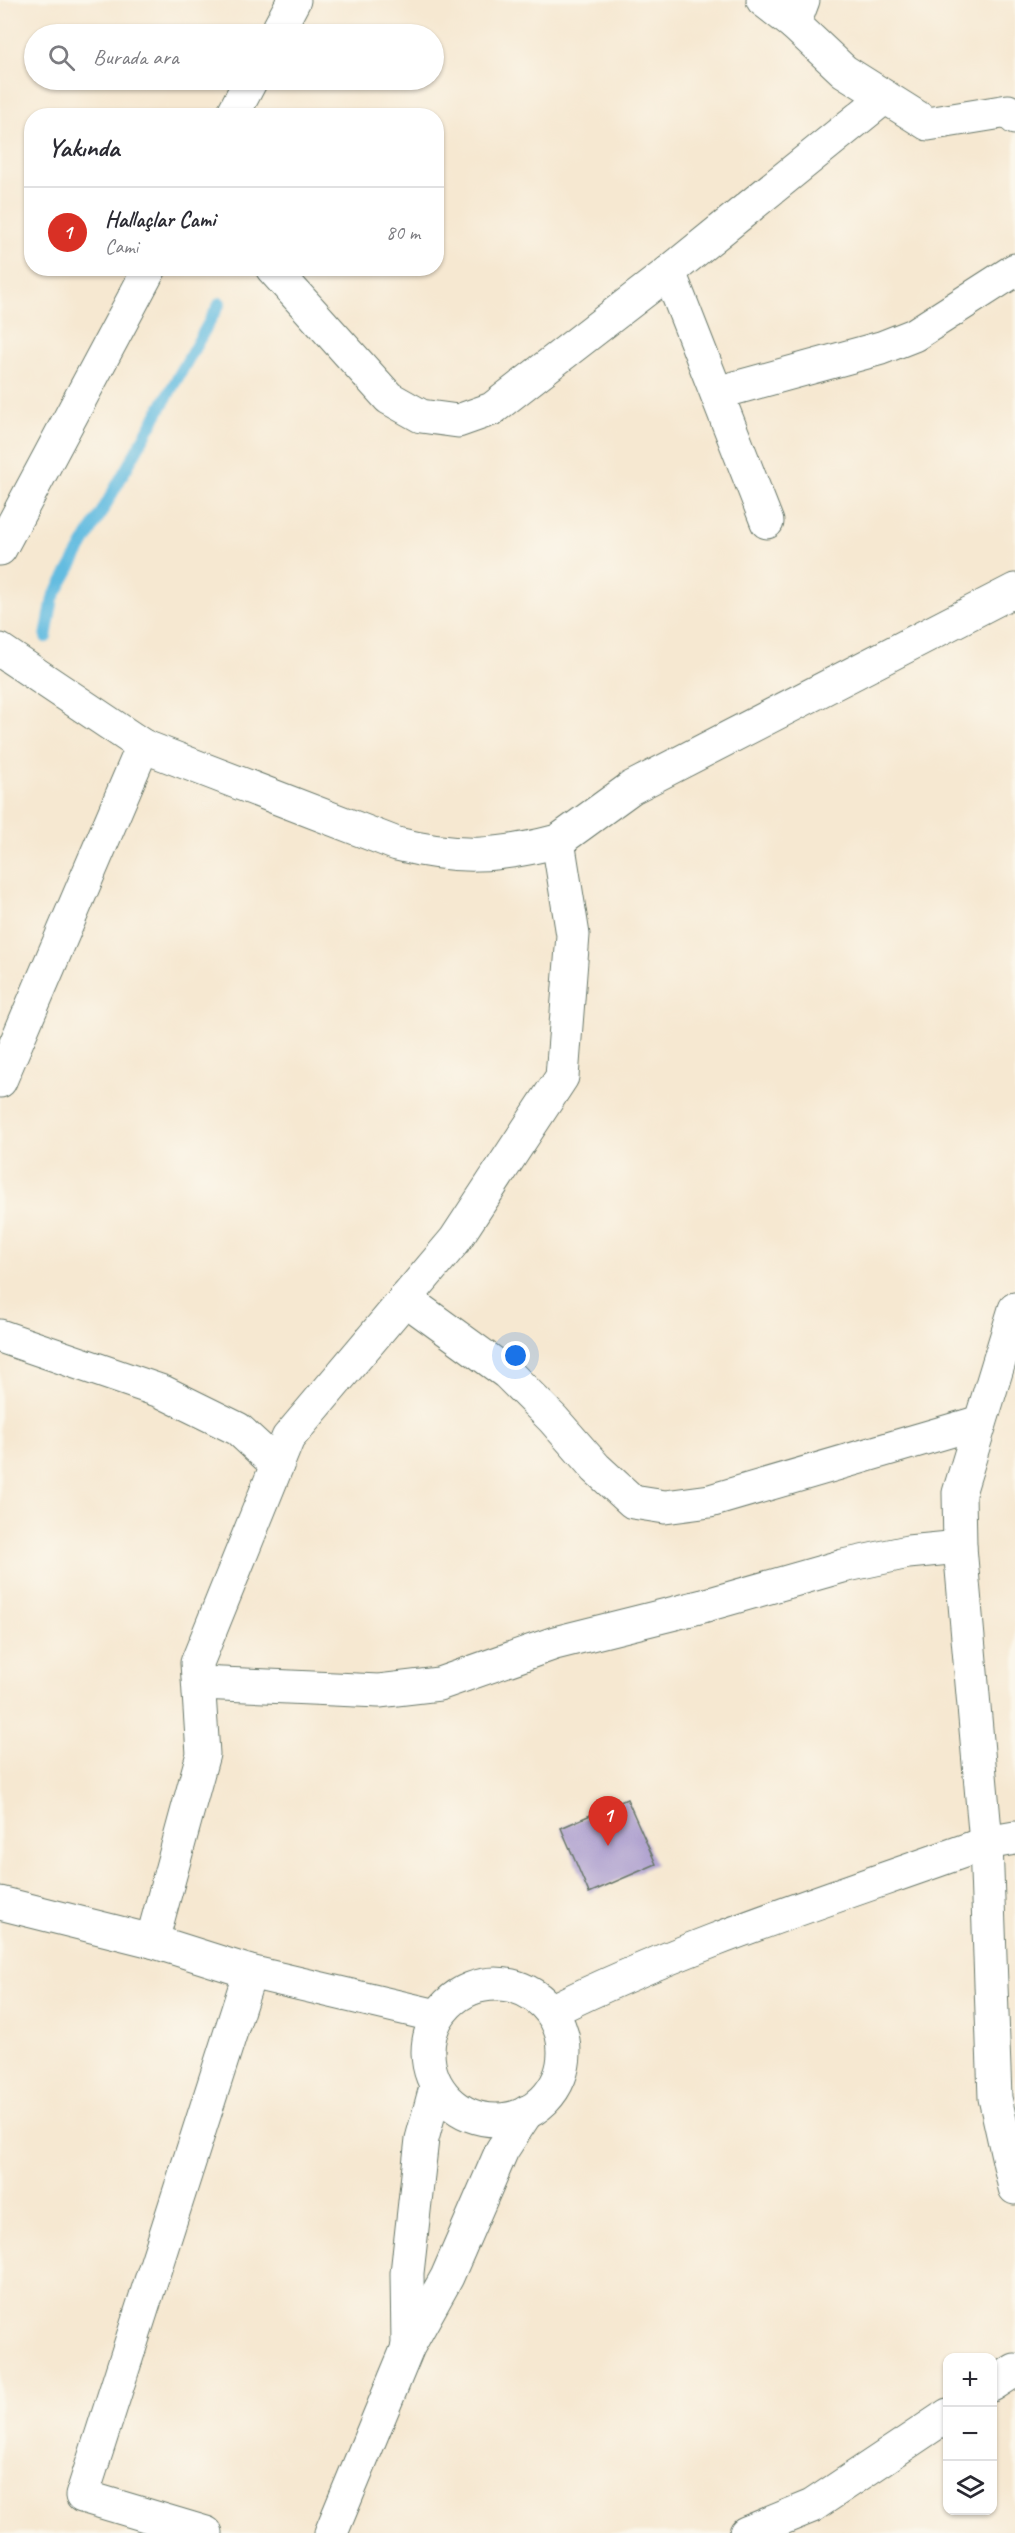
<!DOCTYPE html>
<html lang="tr">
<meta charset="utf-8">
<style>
body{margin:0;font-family:Caveat,sans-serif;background:#f7f7f7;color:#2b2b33}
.controls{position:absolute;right:18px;bottom:18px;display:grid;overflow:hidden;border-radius:12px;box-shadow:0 2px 4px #0004}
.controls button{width:54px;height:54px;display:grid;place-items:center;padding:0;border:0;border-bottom:2px solid #e1e1e2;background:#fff;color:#2b2b33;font:30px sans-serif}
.you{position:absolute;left:516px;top:1356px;width:21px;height:21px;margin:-15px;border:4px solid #fff;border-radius:50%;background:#1a73e8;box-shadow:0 0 0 9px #1a73e833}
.badge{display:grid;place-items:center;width:39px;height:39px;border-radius:50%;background:#d93025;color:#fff;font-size:20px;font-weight:700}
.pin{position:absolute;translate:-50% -50px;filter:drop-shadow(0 2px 3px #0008)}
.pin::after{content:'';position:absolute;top:32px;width:21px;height:18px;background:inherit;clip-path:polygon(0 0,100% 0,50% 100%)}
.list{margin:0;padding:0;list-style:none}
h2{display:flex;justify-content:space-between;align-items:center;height:78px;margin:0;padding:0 24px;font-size:26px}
h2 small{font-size:20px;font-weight:400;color:#7c7c81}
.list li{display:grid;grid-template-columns:39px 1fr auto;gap:18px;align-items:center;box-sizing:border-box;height:90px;padding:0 24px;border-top:2px solid #e1e1e2}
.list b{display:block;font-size:22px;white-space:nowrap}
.list p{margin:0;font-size:20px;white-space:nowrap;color:#7c7c81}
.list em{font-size:20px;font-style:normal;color:#7c7c81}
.icon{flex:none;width:33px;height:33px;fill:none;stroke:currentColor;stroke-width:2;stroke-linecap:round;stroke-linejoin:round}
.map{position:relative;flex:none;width:1015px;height:2533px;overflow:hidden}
.search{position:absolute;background:#fff;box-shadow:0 2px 4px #0004;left:24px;top:24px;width:420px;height:66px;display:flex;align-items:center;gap:15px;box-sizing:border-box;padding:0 21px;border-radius:33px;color:#7c7c81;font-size:22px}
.panel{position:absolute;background:#fff;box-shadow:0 2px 4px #0004;left:24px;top:108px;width:420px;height:168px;border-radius:24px}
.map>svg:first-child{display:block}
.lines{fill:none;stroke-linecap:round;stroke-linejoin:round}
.stream{stroke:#63bce0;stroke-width:12}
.building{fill:#ac9ece}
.minor-casing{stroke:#6a796b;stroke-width:35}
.minor{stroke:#fff;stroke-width:33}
</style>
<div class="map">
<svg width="1015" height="2533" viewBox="0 0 1015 2533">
<rect width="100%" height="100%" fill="#fbf7ec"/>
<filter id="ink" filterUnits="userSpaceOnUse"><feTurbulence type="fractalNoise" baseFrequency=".0167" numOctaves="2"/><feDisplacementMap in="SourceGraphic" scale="12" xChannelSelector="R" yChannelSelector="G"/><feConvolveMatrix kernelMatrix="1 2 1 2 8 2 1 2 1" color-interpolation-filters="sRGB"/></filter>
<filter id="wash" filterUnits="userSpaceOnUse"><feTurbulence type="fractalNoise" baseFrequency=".008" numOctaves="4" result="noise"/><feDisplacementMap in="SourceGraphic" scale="24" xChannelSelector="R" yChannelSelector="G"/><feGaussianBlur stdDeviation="1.35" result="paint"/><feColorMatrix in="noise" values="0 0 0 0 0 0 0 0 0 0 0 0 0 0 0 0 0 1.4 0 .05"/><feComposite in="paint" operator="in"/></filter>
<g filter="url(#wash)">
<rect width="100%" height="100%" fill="#f6e8d1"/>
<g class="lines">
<polyline class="stream" points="46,637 53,598 220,303"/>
</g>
<g id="blocks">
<polygon class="building" points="627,1799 656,1864 589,1893 561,1828"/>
</g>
</g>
<g filter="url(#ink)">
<use href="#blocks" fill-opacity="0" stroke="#6a796b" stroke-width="1.5"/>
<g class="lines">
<defs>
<g id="minor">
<polyline points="763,0 794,24"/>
<polyline points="803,0 794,24 844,71 928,124 1008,111 1015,118"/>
<polyline points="276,34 294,0"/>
<polyline points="232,116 251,80"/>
<polyline points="272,268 389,398 421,416 458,421 492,409 669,272 885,97"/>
<polyline points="669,272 767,522"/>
<polyline points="717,393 881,348 914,335 1015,270"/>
<polyline points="0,549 150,268"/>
<polyline points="0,650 143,746 0,1081"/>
<path d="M143,746L397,844C457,859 498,857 558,841"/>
<polyline points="405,1299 507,1373 553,1419 596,1468 633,1502 665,1507 710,1501 980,1422"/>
<polyline points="1015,1309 959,1493 960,1547 986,1843 995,2098 1015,2188"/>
<polyline points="0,1336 163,1392 238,1429 277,1465"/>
<polyline points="199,1683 379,1691 439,1684 555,1643 703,1606 843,1566 908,1552 960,1547"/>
<polyline points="0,1903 152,1941 250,1972 437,2016"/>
<polyline points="152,1941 203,1754 197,1663 288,1438 455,1240 562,1077 573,935 558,841 631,788 1015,590"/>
<circle cx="496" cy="2052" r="68"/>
<path d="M551,2011C690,1942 840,1896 986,1843L1015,1838"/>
<polyline points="408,2345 407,2273 422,2139 436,2087"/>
<polyline points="992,2385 1015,2370"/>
<polyline points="206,2533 82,2496 250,1972"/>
<polyline points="331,2533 408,2347 447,2277 502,2150 527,2112"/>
<polyline points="746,2533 812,2506 948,2415"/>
</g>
</defs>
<use href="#minor" class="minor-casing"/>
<use href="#minor" class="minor"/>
</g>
</g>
</svg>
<div class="controls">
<button>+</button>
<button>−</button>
<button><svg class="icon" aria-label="layers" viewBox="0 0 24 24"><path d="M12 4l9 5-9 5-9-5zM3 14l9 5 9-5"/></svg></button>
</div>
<div class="you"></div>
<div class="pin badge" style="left:608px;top:1846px">1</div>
<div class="search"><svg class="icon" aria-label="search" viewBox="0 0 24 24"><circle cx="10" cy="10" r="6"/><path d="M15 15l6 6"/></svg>Burada ara</div>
<section class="panel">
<h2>Yakında<small></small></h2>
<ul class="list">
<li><span class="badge">1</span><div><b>Hallaçlar Cami</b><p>Cami</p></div><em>80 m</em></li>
</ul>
</section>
</div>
